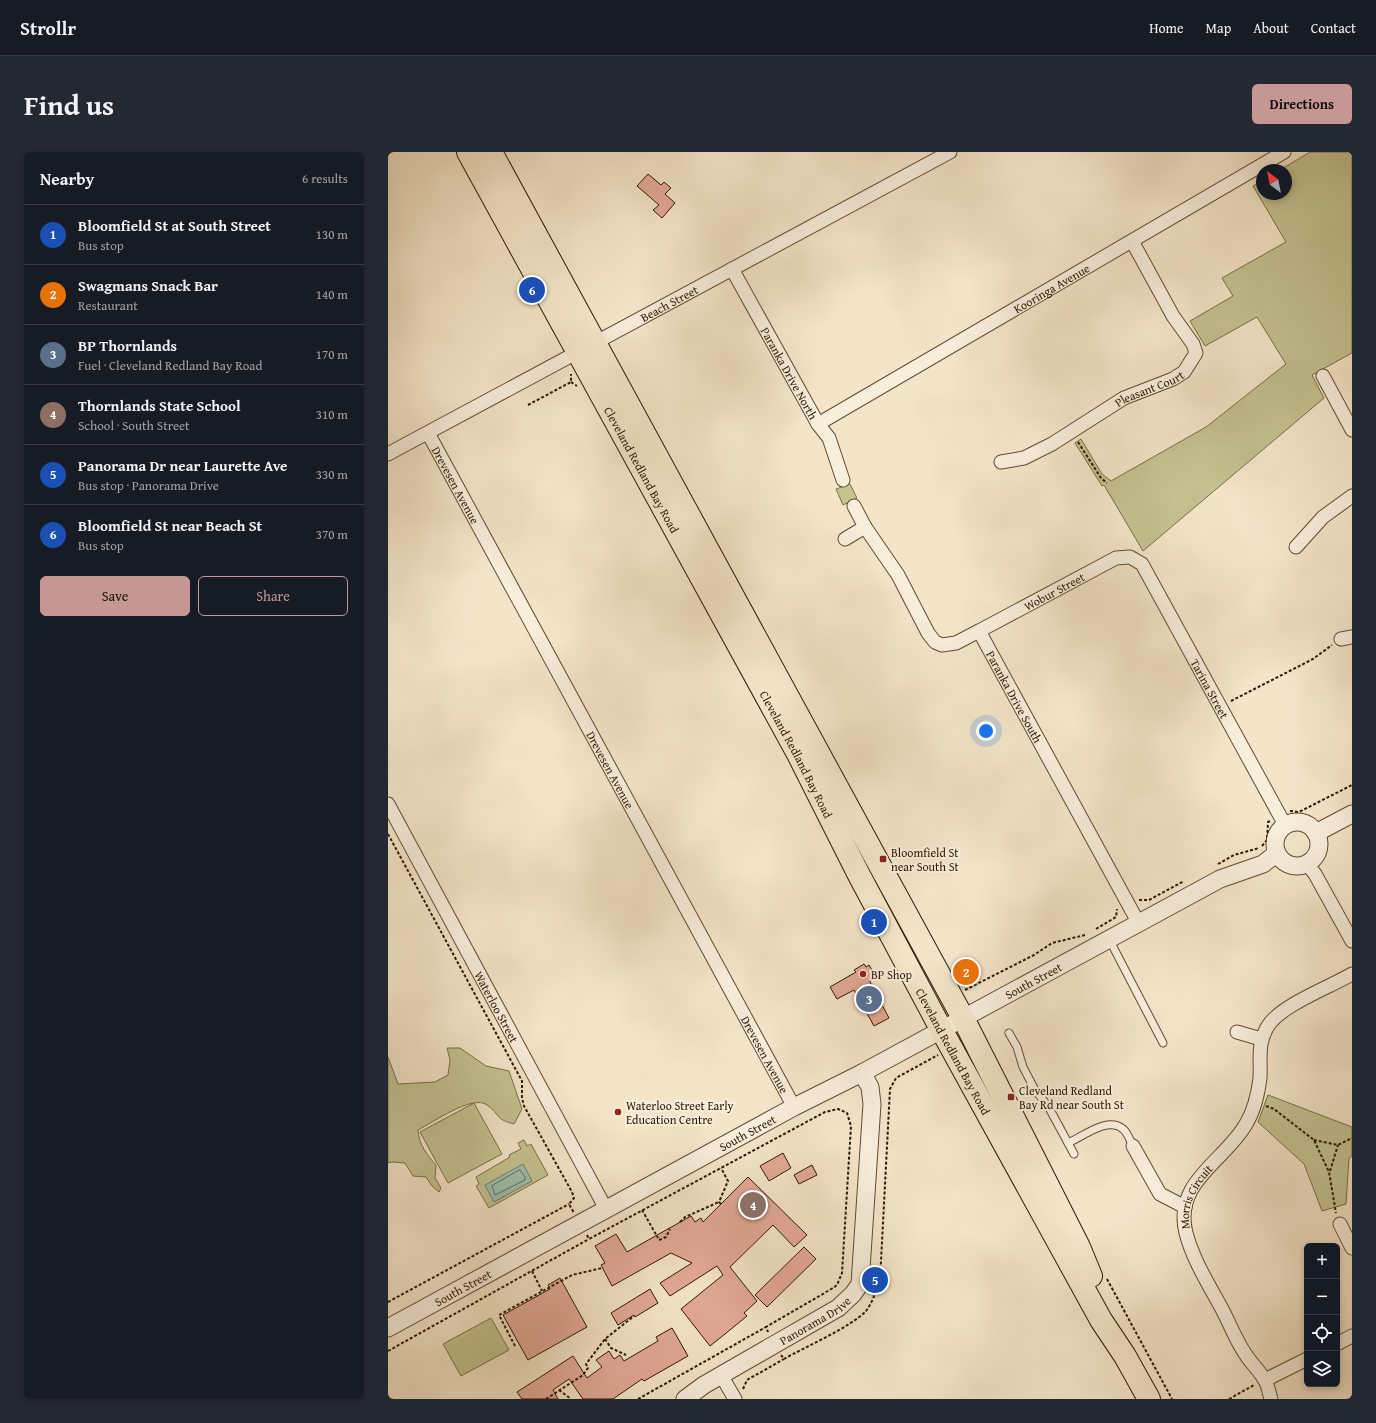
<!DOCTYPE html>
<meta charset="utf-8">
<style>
body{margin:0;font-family:"Gentium Book Plus",serif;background:#242831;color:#f1f3f6}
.controls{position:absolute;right:12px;bottom:12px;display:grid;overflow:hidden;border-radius:6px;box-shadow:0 2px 6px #0003}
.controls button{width:36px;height:36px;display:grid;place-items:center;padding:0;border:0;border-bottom:1px solid #363941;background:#171b24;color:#f1f3f6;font:20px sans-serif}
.compass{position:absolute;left:868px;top:12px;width:36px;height:36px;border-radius:50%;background:#171b24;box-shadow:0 2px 6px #0003;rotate:328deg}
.you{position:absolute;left:598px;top:579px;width:14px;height:14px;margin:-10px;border:3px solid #fff;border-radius:50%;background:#1a73e8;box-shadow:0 0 0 6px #1a73e833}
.badge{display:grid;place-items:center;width:26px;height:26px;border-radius:50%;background:#c59692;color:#fff;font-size:13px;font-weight:700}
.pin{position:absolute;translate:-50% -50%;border:2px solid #fff;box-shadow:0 1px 4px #0006}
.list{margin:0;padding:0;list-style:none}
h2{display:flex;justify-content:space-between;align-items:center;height:52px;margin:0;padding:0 16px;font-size:17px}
h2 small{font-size:13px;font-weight:400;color:#9ea1a6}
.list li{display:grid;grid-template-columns:26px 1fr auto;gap:12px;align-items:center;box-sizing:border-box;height:60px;padding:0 16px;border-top:1px solid #363941}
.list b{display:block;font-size:15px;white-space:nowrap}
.list p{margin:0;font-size:13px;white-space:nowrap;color:#9ea1a6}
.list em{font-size:13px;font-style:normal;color:#9ea1a6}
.actions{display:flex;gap:8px;padding:12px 16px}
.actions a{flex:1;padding:9px 0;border:1px solid #c59692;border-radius:6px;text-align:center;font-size:14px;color:#c59692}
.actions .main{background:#c59692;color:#111}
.icon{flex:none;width:22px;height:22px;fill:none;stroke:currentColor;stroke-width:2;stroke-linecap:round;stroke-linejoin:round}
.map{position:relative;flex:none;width:964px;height:1247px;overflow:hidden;border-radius:6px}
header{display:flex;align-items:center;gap:24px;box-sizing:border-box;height:56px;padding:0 20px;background:#171b24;border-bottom:1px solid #363941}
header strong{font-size:19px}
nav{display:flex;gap:22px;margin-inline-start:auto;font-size:14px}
.intro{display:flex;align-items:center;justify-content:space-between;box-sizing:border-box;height:96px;padding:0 24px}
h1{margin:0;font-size:28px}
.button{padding:10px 18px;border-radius:6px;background:#c59692;color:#111;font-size:14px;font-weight:700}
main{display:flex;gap:24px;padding:0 24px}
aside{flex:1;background:#171b24;border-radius:6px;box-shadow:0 2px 6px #0003}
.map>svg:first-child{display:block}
.green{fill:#c4c291;stroke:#796e48}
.water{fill:#9dc0b0;stroke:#717d6a}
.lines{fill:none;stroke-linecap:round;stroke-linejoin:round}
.shore{stroke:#666c58;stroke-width:1}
.building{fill:#e3a997;stroke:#2e1900}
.service-casing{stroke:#604c32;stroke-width:9}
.minor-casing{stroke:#604c32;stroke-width:15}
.tertiary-casing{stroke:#604c32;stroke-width:19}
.trunk-casing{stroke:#2e1900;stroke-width:24}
.path{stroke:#2e1900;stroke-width:2;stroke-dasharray:3 2;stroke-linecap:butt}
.service{stroke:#f8eedc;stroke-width:7}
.minor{stroke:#f8eedc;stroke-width:13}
.tertiary{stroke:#f8eedc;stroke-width:17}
.trunk{stroke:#f4e5c9;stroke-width:22}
.poi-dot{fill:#8f2418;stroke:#f8eedc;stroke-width:1.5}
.labels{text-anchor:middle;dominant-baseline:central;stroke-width:4;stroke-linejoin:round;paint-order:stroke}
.street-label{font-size:12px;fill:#2e1900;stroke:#f8eedc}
.poi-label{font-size:12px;fill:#2e1900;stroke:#f8eedc;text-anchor:start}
</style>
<header>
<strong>Strollr</strong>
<nav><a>Home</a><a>Map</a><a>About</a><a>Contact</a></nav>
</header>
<div class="intro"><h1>Find us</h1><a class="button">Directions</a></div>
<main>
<aside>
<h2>Nearby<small>6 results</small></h2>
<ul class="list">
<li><span class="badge" style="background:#1a4fb4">1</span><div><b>Bloomfield St at South Street</b><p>Bus stop</p></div><em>130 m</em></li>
<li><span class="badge" style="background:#e8710a">2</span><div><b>Swagmans Snack Bar</b><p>Restaurant</p></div><em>140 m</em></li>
<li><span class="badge" style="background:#5c6f8a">3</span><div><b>BP Thornlands</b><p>Fuel · Cleveland Redland Bay Road</p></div><em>170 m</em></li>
<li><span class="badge" style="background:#8d6e63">4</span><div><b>Thornlands State School</b><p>School · South Street</p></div><em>310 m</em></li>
<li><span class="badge" style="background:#1a4fb4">5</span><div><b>Panorama Dr near Laurette Ave</b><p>Bus stop · Panorama Drive</p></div><em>330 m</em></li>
<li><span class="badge" style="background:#1a4fb4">6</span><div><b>Bloomfield St near Beach St</b><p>Bus stop</p></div><em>370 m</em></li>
</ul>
<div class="actions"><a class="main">Save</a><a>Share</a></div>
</aside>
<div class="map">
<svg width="964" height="1247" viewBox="0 0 964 1247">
<rect width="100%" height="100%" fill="#f4e5c9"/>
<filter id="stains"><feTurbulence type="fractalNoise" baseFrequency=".005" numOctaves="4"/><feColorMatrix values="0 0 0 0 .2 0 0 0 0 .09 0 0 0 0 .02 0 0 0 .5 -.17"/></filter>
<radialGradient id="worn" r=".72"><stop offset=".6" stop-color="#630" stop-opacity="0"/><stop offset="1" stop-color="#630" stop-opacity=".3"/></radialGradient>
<g class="green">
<polygon points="922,0 964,0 964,201 924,223 936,246 755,399 716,333 714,334 687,291 693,287 714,322 723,329 818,275 898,212 869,165 817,194 802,169 845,144 834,126 898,90 865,34 874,29 874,42 898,42 898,18 892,18"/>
<polygon points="462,332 469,346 455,353 448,337"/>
<path d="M59,896H72L98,914L121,919L134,957L126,972C106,967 113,963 99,953C85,942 44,971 30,978C31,993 39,1003 48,1013L47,1026L53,1036L51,1040L44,1034L38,1025L25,1024L17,1011L4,1010L0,1011V905L10,932L47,930L60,923L62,908Z"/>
<polygon points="880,943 964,975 964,1004 961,1006 958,1052 934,1059 916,1012 870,970"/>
<polygon points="86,951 114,1002 60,1031 32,980"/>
<polygon points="136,988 139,994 143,992 160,1023 101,1056 88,1034 91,1032 88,1025 122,1005 121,1003 133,997 130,991"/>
<polygon points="103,1166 121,1198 73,1224 55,1192"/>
</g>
<polygon class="water" points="135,1012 144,1029 106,1050 97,1033"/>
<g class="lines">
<polygon class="shore" points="132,1018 137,1025 137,1028 107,1043 104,1034"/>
</g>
<g class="building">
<polygon points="260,22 273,33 276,30 283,36 277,42 287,51 274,66 265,58 271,53 249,34"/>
<polygon points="476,812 478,815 481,813 485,820 482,830 501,866 486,874 466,838 449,847 442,835 468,820 466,818"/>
<polygon points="395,1001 403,1016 381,1029 372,1014"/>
<polygon points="424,1013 429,1023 411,1032 406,1023"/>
<polygon points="360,1025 419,1083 406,1095 385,1073 342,1115 369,1149 356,1161 359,1164 337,1182 322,1194 293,1157 335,1123 329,1114 282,1144 272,1131 304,1111 283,1101 224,1134 213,1113 217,1111 207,1094 228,1082 239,1100 303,1064 307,1070 313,1066 315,1070"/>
<polygon points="416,1095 428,1107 379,1155 367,1143"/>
<polygon points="172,1126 199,1175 140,1208 115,1163 162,1137 160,1133"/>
<polygon points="262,1137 270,1151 247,1165 246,1163 230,1173 223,1161"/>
<polygon points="284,1176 300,1204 256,1229 254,1227 225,1247 195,1247 181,1227 165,1238 170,1247 134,1247 129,1240 185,1204 199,1226 214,1215 208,1208 221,1199 226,1207 232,1203 236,1209 270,1189 268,1185"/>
</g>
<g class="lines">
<defs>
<g id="service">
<polyline points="721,787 775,891"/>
<polyline points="621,881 629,895 635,915 647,938 660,954 686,1002"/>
<path d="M680,991C696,984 720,964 735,977C740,981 742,989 745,994"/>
</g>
<g id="minor">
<path id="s1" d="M344,117L430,272L441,286L455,328"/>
<polyline points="935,224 964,278"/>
<path id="s2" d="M430,272L896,0"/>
<path id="s3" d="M40,281L406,955"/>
<path id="s4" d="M0,302L562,0"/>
<path id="s5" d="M613,310L636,306L664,292L736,246L785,227L796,220L808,201L805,192L785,164L744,89"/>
<path id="s6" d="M466,354L477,375L510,423L540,481L547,490L554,493L568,491L591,479L750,770"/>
<polyline points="457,387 477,375"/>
<polyline points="908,395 935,365 964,344"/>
<path id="s7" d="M591,479L728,406L742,405L754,412L897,673"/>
<polyline points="953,487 964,485"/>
<path id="s8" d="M0,652L218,1057"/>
<polyline points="919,712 927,722 964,789"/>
<polyline points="849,880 873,887"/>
<polyline points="745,994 772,1042 797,1055"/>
<polyline points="952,1072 964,1096"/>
<polyline points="949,1192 964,1184"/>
<polyline points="333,1223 347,1247"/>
<polyline points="877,1228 919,1207"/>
<path id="s9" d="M883,1247C881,1241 880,1232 876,1227C871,1218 863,1211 858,1203C848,1189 842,1172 834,1157C821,1133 805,1108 798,1081C785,1030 837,1009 858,972C866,959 870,942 872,926C873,907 869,891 880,874C893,853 942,835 964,822"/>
</g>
<g id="tertiary">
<circle cx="909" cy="692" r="22"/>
<polyline points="928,681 964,662"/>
<path id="s10" d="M0,1176L406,955L474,921L832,727L875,712L889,701"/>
<path id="s11" d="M297,1247L316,1233L450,1156L465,1142L472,1132L484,952L482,935L474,921"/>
</g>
<g id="trunk">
<path id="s12" d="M80,0L410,602L471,723L553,877L713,1168L737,1204L761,1247"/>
<polyline points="103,0 575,866 691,1095 703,1124"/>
</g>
</defs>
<use href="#service" class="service-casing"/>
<use href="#minor" class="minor-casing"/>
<use href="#tertiary" class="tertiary-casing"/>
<use href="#trunk" class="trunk-casing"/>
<g class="path">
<polyline points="183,230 189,234"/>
<polyline points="140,253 183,230 183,222"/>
<polyline points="690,290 713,326 719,331"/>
<polyline points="843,549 925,507 944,493"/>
<polyline points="902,659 911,660 964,633"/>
<polyline points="0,682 134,929 134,946 136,954 184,1040 186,1046 181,1052 186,1061"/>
<polyline points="874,694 879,688 880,670 882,669"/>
<polyline points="830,712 846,703 871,696"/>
<polyline points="751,748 761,748 796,729"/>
<polyline points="708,777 728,765 729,757"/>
<polyline points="577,838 646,803 664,791 697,783"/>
<polyline points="878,954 886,957 926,988 941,1020 948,1061"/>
<polyline points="926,988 950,993 964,986"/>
<polyline points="942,1019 950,993"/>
<polyline points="333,1052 331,1050 340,1029 333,1016"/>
<polyline points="254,1058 270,1086"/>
<polyline points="292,1070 297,1065 331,1050"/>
<polyline points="199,1083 201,1087 437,960 450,957 459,961 463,974 454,1121 449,1133 445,1136 378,1175 380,1180"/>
<polyline points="271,1088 278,1085 282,1077"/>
<polyline points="144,1119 154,1139"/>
<polyline points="719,1127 784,1247"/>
<polyline points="0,1150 181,1052"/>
<polyline points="217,1187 223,1196 238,1203"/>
<polyline points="127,1194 111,1163 184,1123 214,1116"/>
<polyline points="0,1199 201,1087"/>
<path d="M393,1203L396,1207C417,1195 463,1175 478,1159C485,1150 488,1138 492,1128L502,937L508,926L550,903"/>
<polyline points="355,1237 359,1228 396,1207"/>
<polyline points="171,1238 183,1247"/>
<polyline points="158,1247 195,1223 200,1216 198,1212 217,1187 246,1164"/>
<polyline points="250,1247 378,1175"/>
<polyline points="841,1247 866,1233"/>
</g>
<use href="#service" class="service"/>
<use href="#minor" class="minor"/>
<use href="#tertiary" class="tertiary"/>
<use href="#trunk" class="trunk"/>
</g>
<g class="poi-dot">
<rect x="491" y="703" width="8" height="8" rx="2"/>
<circle cx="475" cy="822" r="4"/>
<rect x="619" y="941" width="8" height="8" rx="2"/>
<circle cx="230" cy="960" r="4"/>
</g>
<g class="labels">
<g class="street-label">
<text stroke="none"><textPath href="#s2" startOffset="270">Kooringa Avenue</textPath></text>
<text stroke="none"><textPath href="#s4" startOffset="319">Beach Street</textPath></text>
<text stroke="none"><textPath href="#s1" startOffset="119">Paranka Drive North</textPath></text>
<text stroke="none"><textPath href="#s5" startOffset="167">Pleasant Court</textPath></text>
<text stroke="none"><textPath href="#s12" startOffset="362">Cleveland Redland Bay Road</textPath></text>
<text stroke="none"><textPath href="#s3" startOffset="59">Drevesen Avenue</textPath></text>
<text stroke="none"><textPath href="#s7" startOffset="85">Wobur Street</textPath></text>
<text stroke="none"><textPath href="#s7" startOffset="325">Tarina Street</textPath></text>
<text stroke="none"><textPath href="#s6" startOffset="281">Paranka Drive South</textPath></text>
<text stroke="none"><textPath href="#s12" startOffset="686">Cleveland Redland Bay Road</textPath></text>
<text stroke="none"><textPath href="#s3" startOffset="383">Drevesen Avenue</textPath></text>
<text stroke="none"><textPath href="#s10" startOffset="733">South Street</textPath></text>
<text stroke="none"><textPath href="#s8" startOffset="230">Waterloo Street</textPath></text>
<text stroke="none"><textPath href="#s12" startOffset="1022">Cleveland Redland Bay Road</textPath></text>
<text stroke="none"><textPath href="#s3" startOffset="707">Drevesen Avenue</textPath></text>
<text stroke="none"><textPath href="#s10" startOffset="409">South Street</textPath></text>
<text stroke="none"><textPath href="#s9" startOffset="227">Morris Circuit</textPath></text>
<text stroke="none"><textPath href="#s10" startOffset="85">South Street</textPath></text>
<text stroke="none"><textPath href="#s11" startOffset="152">Panorama Drive</textPath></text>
</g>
<g class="poi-label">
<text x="503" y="700">Bloomfield St<tspan x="503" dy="14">near South St</tspan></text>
<text x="483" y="822">BP Shop</text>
<text x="631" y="938">Cleveland Redland<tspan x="631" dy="14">Bay Rd near South St</tspan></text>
<text x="238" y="953">Waterloo Street Early<tspan x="238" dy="14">Education Centre</tspan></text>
</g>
</g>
<rect width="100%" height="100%" filter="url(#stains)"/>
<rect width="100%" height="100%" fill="url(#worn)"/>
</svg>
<div class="controls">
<button>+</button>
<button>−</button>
<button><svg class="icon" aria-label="locate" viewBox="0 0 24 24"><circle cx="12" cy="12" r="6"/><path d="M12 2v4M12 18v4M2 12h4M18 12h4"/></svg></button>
<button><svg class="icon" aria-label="layers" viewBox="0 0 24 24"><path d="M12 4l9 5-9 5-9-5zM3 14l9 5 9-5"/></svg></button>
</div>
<svg class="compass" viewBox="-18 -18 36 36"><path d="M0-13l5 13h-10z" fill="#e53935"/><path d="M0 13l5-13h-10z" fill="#9ea1a6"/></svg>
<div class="you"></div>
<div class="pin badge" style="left:486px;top:770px;background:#1a4fb4">1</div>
<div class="pin badge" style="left:578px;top:820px;background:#e8710a">2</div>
<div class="pin badge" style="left:481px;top:847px;background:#5c6f8a">3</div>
<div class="pin badge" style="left:365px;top:1053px;background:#8d6e63">4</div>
<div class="pin badge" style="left:487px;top:1128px;background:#1a4fb4">5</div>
<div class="pin badge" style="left:144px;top:138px;background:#1a4fb4">6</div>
</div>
</main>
